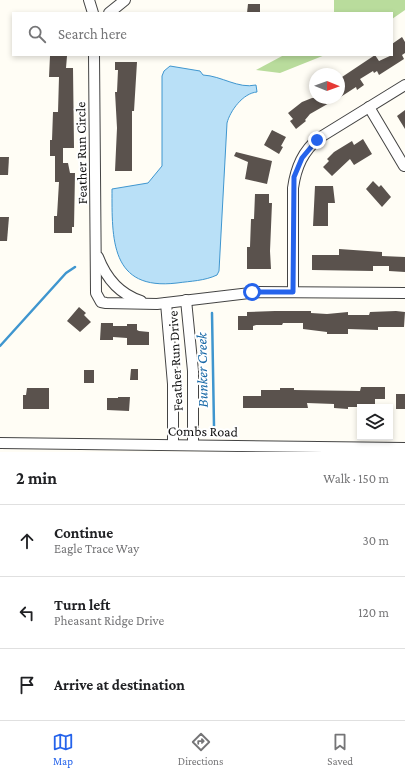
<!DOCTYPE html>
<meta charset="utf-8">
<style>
body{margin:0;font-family:"Crimson Pro",serif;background:#f2f2f2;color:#202124}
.controls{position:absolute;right:12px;bottom:12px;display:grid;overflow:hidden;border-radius:0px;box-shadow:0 2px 6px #0003}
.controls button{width:36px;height:36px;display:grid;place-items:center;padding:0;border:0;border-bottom:1px solid #e0e0e0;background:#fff;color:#202124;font:20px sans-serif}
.compass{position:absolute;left:309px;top:68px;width:36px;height:36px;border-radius:50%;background:#fff;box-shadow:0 2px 6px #0003;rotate:91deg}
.stop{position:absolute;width:12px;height:12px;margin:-9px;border:3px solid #2563eb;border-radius:50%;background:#fff}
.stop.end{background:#2563eb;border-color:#fff;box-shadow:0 1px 4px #0008}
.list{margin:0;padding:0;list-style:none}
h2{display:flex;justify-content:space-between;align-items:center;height:52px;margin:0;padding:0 16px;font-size:17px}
h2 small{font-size:13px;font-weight:400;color:#757577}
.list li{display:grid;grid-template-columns:26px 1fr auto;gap:12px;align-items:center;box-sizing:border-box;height:72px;padding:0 16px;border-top:1px solid #e0e0e0}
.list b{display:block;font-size:15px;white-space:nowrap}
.list p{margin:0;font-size:13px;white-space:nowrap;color:#757577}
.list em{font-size:13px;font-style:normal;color:#757577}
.icon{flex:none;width:22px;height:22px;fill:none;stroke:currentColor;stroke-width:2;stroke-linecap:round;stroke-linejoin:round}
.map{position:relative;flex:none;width:405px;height:452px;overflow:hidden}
.search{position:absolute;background:#fff;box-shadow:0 2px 6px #0003;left:12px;right:12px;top:12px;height:44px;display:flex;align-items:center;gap:10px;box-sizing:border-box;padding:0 14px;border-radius:0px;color:#757577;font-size:15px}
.sheet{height:268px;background:#fff}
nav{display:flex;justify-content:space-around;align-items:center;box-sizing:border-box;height:56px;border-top:1px solid #e0e0e0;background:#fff;font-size:11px;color:#757577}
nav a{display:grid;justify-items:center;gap:2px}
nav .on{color:#2563eb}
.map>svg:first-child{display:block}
.forest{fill:#b9dc9c}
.water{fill:#b9e0f7;stroke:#3f96cf}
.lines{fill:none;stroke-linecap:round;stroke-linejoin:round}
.stream{stroke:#3f96cf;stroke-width:2.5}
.building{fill:#5a524d}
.minor-casing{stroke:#444;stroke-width:12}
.minor{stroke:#fff;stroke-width:10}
.route{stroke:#2563eb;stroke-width:5}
.labels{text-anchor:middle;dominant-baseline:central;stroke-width:4;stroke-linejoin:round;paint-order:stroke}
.street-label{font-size:14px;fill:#111;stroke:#fff}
.water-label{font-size:15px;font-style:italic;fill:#1768a6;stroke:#fff}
</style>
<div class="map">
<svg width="405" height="452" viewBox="0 0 405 452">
<rect width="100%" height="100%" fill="#fffdf5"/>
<g class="forest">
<polygon points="334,0 405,0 405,10 392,19 392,13 334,13"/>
<polygon points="284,55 325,55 280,73 256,70"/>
</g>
<path class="water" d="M170,66L200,71L203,75C222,76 238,89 256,85L257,92C243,93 230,111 227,123L219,271L217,275C204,281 191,281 177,283C110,291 112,239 112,189L148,183L162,166V76L164,71Z"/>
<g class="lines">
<g class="stream">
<polyline points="212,313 214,426"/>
<polyline points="0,346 66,273 75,267"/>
</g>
</g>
<g class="building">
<polygon points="248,4 260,4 260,13 247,13"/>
<polygon points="402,37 405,42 405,53 402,55 404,59 379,75 377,71 374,73 373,71 360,79 364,85 357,90 356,87 339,98 339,79 375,55 379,61 392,55 392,44"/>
<polygon points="50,56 67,56 66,68 73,68 74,148 63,148 63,163 68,163 70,173 75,173 74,227 72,227 72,233 54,233 54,216 57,216 59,182 55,182 55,156 50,156 50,140 52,140 53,112 58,112 59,77 49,77"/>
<polygon points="115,62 137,62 134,111 132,111 132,171 115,171 117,128 115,92 117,92 118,70 115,70"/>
<polygon points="312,98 338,98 310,114 305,120 306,121 296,129 290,121 293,119 288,113 302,102"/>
<polygon points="405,110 405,129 397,116"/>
<polygon points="272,130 286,137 281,146 283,147 279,154 264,145"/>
<polygon points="363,139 372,154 354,165 350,159 332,176 323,167 329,161 327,159 334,152 352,141 354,145"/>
<polygon points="236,152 272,161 267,184 245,179 248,162 234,156"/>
<polygon points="0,157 9,157 8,175 0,175"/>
<polygon points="373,181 379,187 381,185 391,197 382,207 366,189"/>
<polygon points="315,186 333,186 335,203 328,203 328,226 313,226"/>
<polygon points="255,194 269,194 269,203 272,203 270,251 271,269 247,269 247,247 250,247 251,219 254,219"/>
<polygon points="0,217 9,217 7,241 0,241"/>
<polygon points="339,249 382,252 382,256 405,257 405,272 389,271 389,266 373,266 373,271 312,270 312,255 339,255"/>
<polygon points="79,307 86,313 84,315 91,322 80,332 67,321"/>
<polygon points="275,311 311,311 311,313 327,314 348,312 348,315 369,315 370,312 396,311 405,312 404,327 378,327 378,330 348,329 348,334 327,334 327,332 303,329 303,323 283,323 282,325 256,325 253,326 253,330 238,330 238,316 247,316 247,312"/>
<polygon points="101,323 113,323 113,326 127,326 127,324 137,324 137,330 139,331 149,332 149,345 127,345 127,338 113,337 113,340 100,340"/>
<polygon points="131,369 138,369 138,380 130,380"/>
<rect x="84" y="370" width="10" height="13"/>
<polygon points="361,387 385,387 385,399 375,399 375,407 348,407 348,409 334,408 334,404 307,403 308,408 243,408 243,396 261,396 261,390 280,390 280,388 294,388 294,390 360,391"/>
<polygon points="27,388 49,388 49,409 23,409 23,395 26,395"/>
<rect x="396" y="394" width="9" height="15"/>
<polygon points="118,397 130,397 129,411 107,410 107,398 118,398"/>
</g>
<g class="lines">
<defs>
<g id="minor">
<polyline points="89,0 93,13"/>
<polyline points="109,13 125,0"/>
<polyline points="94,55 96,293 101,302 106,303 157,304 258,292 405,293"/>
<polyline points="369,107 404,166"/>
<path d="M98,257C106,278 119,294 141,301"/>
<path d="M293,292V188C296,167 303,151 319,138L405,85"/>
<polyline points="186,300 193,371 193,444"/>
<polyline points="166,303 173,384 173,444"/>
<polyline points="0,443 405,448"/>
</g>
</defs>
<use href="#minor" class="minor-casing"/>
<use href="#minor" class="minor"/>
</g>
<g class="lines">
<polyline class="route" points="252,292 293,292 294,177 302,158 317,140"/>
</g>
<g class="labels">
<g class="street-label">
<text transform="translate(81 153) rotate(-91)">Feather Run Circle</text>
<text transform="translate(175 361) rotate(-93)">Feather Run Drive</text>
<text transform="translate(203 431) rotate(1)">Combs Road</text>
</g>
<g class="water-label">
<text transform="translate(202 370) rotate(-91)">Bunker Creek</text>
</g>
</g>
</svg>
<div class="controls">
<button><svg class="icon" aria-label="layers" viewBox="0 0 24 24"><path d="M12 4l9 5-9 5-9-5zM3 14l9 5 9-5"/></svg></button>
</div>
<svg class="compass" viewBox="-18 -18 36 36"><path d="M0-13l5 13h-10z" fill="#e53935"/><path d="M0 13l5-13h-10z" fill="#757577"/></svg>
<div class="stop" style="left:252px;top:292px"></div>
<div class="stop end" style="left:317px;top:140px"></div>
<div class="search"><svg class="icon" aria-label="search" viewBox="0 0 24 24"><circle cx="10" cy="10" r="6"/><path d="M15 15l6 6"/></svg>Search here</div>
</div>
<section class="sheet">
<h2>2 min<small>Walk · 150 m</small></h2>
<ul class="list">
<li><svg class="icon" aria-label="ahead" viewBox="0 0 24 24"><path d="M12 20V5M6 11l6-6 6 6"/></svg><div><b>Continue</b><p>Eagle Trace Way</p></div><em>30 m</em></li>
<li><svg class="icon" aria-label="left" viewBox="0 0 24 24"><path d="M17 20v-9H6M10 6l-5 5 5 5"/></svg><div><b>Turn left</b><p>Pheasant Ridge Drive</p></div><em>120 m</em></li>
<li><svg class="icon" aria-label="arrive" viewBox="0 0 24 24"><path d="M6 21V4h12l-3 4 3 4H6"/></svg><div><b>Arrive at destination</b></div></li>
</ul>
</section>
<nav>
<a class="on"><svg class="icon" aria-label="map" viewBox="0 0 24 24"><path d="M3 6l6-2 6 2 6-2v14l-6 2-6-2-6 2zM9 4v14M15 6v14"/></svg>Map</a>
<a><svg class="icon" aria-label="directions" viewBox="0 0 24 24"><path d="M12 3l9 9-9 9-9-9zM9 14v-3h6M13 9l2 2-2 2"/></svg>Directions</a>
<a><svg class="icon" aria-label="saved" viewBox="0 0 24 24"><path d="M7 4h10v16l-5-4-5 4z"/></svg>Saved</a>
</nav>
